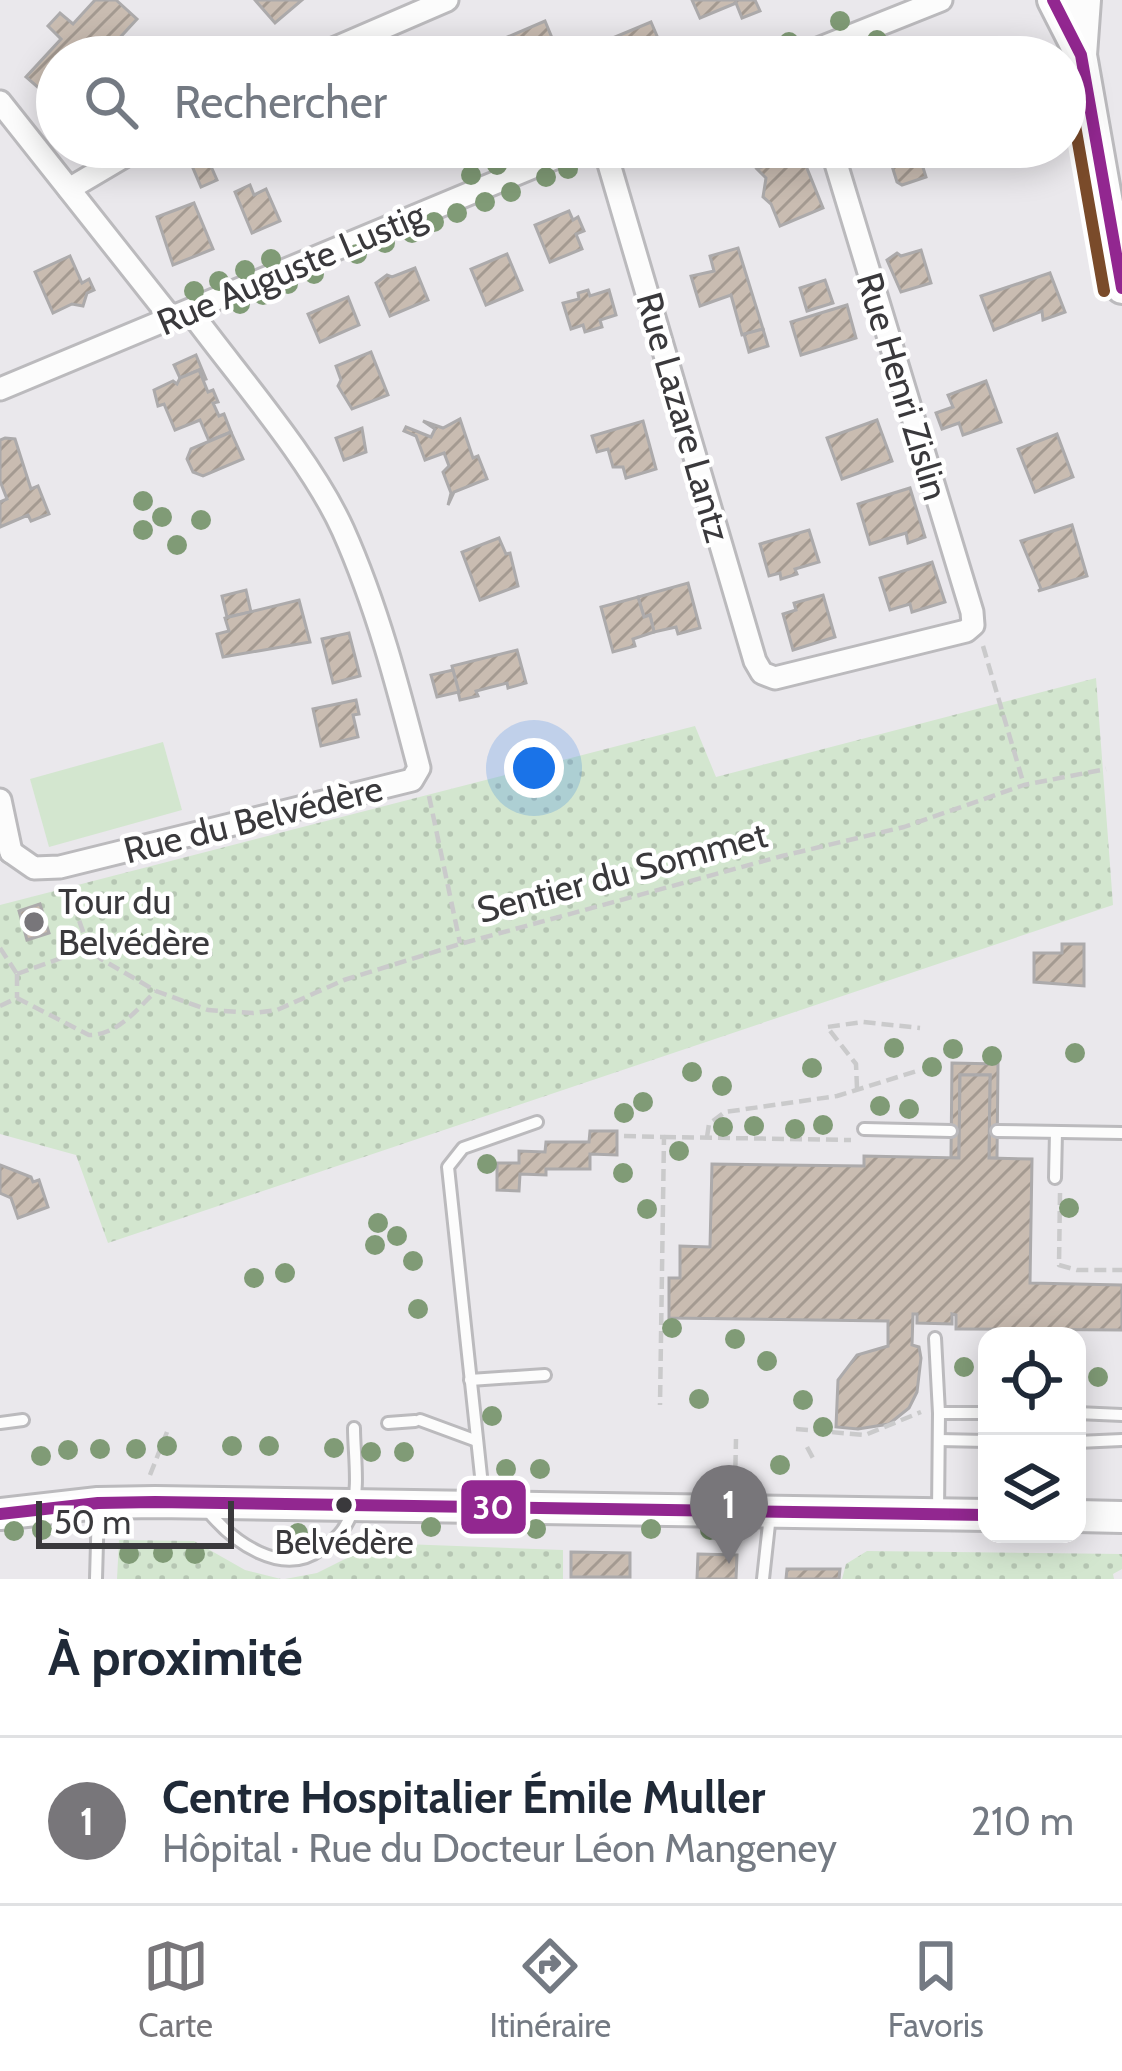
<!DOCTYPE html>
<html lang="fr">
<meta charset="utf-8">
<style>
body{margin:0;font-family:Cabin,sans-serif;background:#f6f6f7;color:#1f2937}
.controls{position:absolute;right:36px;bottom:36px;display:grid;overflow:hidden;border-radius:24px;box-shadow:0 6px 30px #0003}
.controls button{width:108px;height:108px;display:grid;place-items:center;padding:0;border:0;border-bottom:3px solid #e0e1e3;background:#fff;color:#1f2937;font:60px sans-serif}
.scale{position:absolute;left:36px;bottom:30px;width:198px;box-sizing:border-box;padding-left:12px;border:6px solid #3a393c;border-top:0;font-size:33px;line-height:42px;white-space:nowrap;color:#3a393c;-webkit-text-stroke:9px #fff;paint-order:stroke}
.you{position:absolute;left:534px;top:768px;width:42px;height:42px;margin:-30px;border:9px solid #fff;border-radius:50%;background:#1a73e8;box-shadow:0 0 0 18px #1a73e833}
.badge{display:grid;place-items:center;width:78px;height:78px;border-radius:50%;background:#78767a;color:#fff;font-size:39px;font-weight:700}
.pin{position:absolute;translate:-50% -99px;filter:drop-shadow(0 3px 6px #0008)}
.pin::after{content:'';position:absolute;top:63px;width:42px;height:36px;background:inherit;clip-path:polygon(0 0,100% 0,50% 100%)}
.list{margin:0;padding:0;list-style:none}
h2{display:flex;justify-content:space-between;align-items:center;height:156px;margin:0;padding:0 48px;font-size:51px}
h2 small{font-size:39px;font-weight:400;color:#747a83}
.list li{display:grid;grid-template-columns:78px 1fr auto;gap:36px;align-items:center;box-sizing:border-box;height:168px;padding:0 48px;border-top:3px solid #e0e1e3}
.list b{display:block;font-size:45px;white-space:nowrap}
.list p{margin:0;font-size:39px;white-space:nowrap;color:#747a83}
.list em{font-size:39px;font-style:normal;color:#747a83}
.icon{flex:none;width:66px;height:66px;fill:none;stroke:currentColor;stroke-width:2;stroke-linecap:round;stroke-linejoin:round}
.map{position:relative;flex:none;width:1122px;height:1579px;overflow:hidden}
.search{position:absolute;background:#fff;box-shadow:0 6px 30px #0003;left:36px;right:36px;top:36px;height:132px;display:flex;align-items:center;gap:30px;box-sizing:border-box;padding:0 42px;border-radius:66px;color:#747a83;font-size:45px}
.sheet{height:324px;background:#fff}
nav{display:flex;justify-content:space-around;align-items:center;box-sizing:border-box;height:168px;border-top:3px solid #e0e1e3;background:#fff;font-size:33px;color:#747a83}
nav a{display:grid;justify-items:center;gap:6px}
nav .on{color:#78767a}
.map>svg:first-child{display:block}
.green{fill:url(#green-dots)}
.pitch{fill:#d3e6cf}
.building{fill:url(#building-hatch);stroke:#acaaab;stroke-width:3}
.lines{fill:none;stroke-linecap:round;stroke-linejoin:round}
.lane-casing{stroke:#bbbabd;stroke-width:16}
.street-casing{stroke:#bbbabd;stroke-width:27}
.secondary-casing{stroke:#bbbabd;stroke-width:36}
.path{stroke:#cacacb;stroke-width:4.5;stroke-dasharray:12 6;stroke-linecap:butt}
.lane{stroke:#fcfcfc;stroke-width:10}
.street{stroke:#fcfcfc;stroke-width:21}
.secondary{stroke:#fcfcfc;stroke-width:30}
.bus-1-casing{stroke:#fff;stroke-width:21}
.bus-2-casing{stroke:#fff;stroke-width:21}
.bus-1{stroke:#922790;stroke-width:12}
.bus-2{stroke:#7a4b2a;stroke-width:12}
.tree{fill:#809b76}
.poi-dot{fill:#78767a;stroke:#fff;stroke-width:4.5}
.bus-dot{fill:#3a393c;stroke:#fff;stroke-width:4.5}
.labels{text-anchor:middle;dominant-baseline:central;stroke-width:9;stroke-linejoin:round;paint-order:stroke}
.bus-label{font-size:33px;fill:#3a393c;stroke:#fff}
.street-label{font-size:36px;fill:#3a393c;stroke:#fff}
.poi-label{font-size:36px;fill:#3a393c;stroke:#fff;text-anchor:start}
.line-badge{stroke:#fff;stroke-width:4.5}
.badge-label{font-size:33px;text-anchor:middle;font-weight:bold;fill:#fff}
</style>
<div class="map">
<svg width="1122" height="1579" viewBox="0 0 1122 1579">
<defs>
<pattern id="green-dots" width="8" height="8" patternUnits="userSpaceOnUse" patternTransform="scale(3)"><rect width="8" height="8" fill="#d3e6cf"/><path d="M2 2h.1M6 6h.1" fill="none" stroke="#b6c6b3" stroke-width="1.8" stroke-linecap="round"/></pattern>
<pattern id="building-hatch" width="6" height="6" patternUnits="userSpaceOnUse" patternTransform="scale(3)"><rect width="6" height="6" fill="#c9bcb1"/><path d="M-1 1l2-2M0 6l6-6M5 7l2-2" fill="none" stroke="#a49a91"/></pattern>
</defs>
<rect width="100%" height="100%" fill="#eae8ec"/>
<g class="green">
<polygon points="1096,678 1113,905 108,1243 76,1155 0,1134 0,905 695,726 716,777"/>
<polygon points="119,1540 194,1541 245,1570 281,1579 117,1579"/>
<polygon points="377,1543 563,1550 563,1579 285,1579 317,1573"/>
<polygon points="867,1551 1122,1554 1122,1569 1113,1574 1114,1579 842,1579 846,1564"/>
</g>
<polygon class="pitch" points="163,742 182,810 49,847 30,779"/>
<g class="building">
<polygon points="95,0 116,0 137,19 102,57 57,57 57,104 26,77 61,39 48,26 60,13 73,24"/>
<polygon points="255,0 302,0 275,23"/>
<polygon points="692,0 755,0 760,11 742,18 736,3 700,18"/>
<polygon points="545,21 560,57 497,57 491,44"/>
<polygon points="651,22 666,57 618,57 610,39"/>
<polygon points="800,151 823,208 780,226 771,204 763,197 766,178 757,169"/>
<polygon points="206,155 217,180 201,187 190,161"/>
<polygon points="920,158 926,177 902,185 897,182 892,166"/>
<polygon points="250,185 254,195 266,189 280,221 252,233 235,192"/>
<polygon points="194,203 213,249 173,265 157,217"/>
<polygon points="569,211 573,220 578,217 584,231 576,234 582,249 550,262 535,225"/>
<polygon points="738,248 763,329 742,335 731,295 700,306 691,276 714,271 710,256"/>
<polygon points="921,250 931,283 901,292 887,260 897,253 901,256"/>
<polygon points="507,254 522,290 486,305 471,269"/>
<polygon points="70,256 82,283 89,279 94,290 87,293 83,306 72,304 53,313 35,272"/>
<polygon points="415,268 428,300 390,316 376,283 387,275 392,277"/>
<polygon points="1050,273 1065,312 1043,320 1042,311 994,330 981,296"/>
<polygon points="825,280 833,303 807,311 800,288"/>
<polygon points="588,290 590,296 609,290 616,315 600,320 602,327 585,332 583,325 571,329 563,303 579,299 578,293"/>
<polygon points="348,297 359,325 320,342 308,314"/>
<polygon points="847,305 856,338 801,355 791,322"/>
<polygon points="763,329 768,346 749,352 744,334"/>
<polygon points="371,352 388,395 352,409 338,386 341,380 336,366"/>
<polygon points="196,355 206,379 203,380 199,370 180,378 174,365"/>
<polygon points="199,370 208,392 213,390 218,402 213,403 219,416 224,414 231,432 209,441 200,420 175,430 164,404 158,406 154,390 173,381 177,384 180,378"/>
<polygon points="986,381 1001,422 963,435 959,423 942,429 936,413 953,407 948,395"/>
<polygon points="460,419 473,458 478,456 487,479 454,492 448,505 451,493 443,472 449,466 444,453 425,460 416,436 404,431 406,427 431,437 435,429 423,421 443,428"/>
<polygon points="877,420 892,461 842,479 827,438"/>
<polygon points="643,421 656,469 626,478 623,467 613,467 608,449 597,452 592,436"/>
<polygon points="362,428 366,452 344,460 336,438"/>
<polygon points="231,432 243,459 203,476 193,472 187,459 191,449"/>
<polygon points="1057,434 1073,477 1035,492 1018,449"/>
<polygon points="5,438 15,439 31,489 38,486 49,514 31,521 28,515 0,527 0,502 7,499 0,481 0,440"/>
<polygon points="910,488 925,537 908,543 906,533 870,544 858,504"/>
<polygon points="1072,525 1087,576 1038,591 1041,589 1021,541"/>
<polygon points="809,530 819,562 795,569 797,574 781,579 780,573 769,576 760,544"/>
<polygon points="499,538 506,554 510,553 518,586 480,600 462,552"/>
<polygon points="932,562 945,602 912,612 910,604 890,610 880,578"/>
<polygon points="688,583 700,628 678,634 676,627 654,632 650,615 644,617 638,597"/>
<polygon points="246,590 251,612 227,617 222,596"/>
<polygon points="823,595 835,637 793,650 783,614 796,610 794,603"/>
<polygon points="638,597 644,617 650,615 654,632 633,639 635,646 613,652 601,607"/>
<polygon points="299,600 310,642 223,657 217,634 229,631 225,618"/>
<polygon points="349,633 360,676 333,683 322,639"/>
<polygon points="517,650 526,683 508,688 507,683 476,691 478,696 460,700 452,666"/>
<polygon points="453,670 459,692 437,697 431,675"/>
<polygon points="356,700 359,714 353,715 358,737 321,746 313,709"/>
<polygon points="40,904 49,933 27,940 19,911"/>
<polygon points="1062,944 1084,944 1084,986 1034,982 1034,953 1062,953"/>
<polygon points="952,1063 998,1064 997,1158 989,1158 990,1075 960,1075 959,1158 951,1158"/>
<polygon points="960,1075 990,1075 989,1158 1032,1159 1030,1283 1122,1285 1122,1330 962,1329 956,1329 956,1315 952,1314 952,1324 917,1323 917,1314 913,1314 912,1345 919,1347 921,1358 917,1392 909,1408 889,1424 858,1429 836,1427 838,1380 857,1355 888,1346 888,1321 669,1318 669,1278 680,1278 680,1246 710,1247 712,1164 864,1166 864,1156 959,1158"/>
<polygon points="590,1131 617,1131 617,1155 590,1154 590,1169 546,1169 546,1175 520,1174 519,1191 497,1190 497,1163 519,1163 519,1151 545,1152 546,1142 589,1142"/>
<polygon points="0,1165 31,1177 33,1182 39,1180 48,1207 18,1218 11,1198 0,1193"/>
<polygon points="571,1552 630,1553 630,1577 571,1577"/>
<polygon points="698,1554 737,1555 736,1579 697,1579"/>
<polygon points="787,1569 840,1569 839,1579 786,1579"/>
</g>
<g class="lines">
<defs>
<g id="lane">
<polyline points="864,1129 951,1131"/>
<polyline points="997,1131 1122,1133"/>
<polyline points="1055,1178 1056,1132"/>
<polyline points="935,1338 939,1413"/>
<polyline points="470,1380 545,1375"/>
<polyline points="1077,1413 1122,1415"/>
<polyline points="420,1420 477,1441"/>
<polyline points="0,1423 23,1420"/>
<polyline points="388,1423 415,1421"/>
<polyline points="939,1440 987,1441"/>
<polyline points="1077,1442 1122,1440"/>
<polyline points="484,1504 448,1167 463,1148 537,1122"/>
<path d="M208,1511C233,1542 282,1578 321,1549C336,1539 345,1531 351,1514C360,1489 354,1454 354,1428"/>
<polyline points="938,1511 939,1413 987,1413"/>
<polyline points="96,1579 98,1506"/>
<polyline points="763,1579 770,1515"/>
</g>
<g id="street">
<polyline points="315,57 447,0"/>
<polyline points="798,57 941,0"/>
<polyline points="0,102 171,318"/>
<polyline points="604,147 755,661 762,673 775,678 966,631 973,625 972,612 831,147"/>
<polyline points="69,189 140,147"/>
<polyline points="0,389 581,147"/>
<polyline points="0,800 11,852"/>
<path d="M11,852L34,868L60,867L412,780L419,768C398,687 377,606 343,530C311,459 237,375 190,311"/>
</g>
<g id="secondary">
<polyline points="1053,0 1080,53"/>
<polyline points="1085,0 1081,55 1122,288"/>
<polyline points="0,1514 98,1503 155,1502 987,1515"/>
<polyline points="1077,1516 1122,1517"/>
</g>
</defs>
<use href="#lane" class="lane-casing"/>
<use href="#street" class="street-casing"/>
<use href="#secondary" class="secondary-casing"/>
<g class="path">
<polyline points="983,646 1024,785"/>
<polyline points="429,796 460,943"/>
<polyline points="67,887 89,948 101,959 156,991 208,1010 253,1013 277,1010 344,980 460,944 782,856 904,827 1024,785 1106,769"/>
<polyline points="0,948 17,974"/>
<polyline points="17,974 89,948"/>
<polyline points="17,974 17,998"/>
<path d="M17,998L89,1035C118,1035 136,1010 156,991"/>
<polyline points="0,1006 17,998"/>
<polyline points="857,1088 856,1064 827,1027 863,1022 920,1028"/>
<polyline points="624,1136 664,1137 660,1405"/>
<polyline points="664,1137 851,1140"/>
<polyline points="707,1137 709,1124 725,1112 837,1096 917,1071"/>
<polyline points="1060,1193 1059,1265 1077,1270 1122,1270"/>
<polyline points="796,1429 865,1435 921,1412"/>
<polyline points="807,1447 814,1460"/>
<polyline points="150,1475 167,1432"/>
<polyline points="735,1485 736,1439"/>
</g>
<use href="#lane" class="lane"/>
<use href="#street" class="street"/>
<use href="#secondary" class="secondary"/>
<defs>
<g id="bus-1">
<polyline points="1053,0 1081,55 1122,288"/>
<polyline points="0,1514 98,1503 155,1502 987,1515"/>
</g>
<polyline id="bus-2" points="1065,68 1104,291"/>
</defs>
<use href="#bus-1" class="bus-1-casing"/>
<use href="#bus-2" class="bus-2-casing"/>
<use href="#bus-1" class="bus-1"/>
<use href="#bus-2" class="bus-2"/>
</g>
<g class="tree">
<circle cx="840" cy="21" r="10"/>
<circle cx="877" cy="40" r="10"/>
<circle cx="789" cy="42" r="10"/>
<circle cx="497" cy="165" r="10"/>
<circle cx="568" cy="169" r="10"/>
<circle cx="471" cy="175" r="10"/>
<circle cx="546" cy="177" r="10"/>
<circle cx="511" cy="192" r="10"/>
<circle cx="485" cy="202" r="10"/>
<circle cx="457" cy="213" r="10"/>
<circle cx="434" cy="222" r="10"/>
<circle cx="412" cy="233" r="10"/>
<circle cx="385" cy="243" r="10"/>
<circle cx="357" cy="254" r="10"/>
<circle cx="271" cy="259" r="10"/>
<circle cx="245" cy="270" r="10"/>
<circle cx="314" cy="274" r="10"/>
<circle cx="219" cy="281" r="10"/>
<circle cx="288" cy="284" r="10"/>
<circle cx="194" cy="291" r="10"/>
<circle cx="263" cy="295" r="10"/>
<circle cx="240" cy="304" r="10"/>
<circle cx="143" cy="501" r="10"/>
<circle cx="162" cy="517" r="10"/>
<circle cx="201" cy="520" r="10"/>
<circle cx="143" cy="530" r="10"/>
<circle cx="177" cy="545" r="10"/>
<circle cx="135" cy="940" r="10"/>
<circle cx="894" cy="1048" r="10"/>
<circle cx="953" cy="1049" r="10"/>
<circle cx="1075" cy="1053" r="10"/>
<circle cx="992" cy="1056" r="10"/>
<circle cx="932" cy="1067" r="10"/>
<circle cx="812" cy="1068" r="10"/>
<circle cx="692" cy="1072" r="10"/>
<circle cx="722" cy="1086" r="10"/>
<circle cx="643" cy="1102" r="10"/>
<circle cx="880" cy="1106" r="10"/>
<circle cx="909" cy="1109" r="10"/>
<circle cx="624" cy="1113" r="10"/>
<circle cx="823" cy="1125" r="10"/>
<circle cx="754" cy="1126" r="10"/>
<circle cx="723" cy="1127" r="10"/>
<circle cx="795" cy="1129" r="10"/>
<circle cx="679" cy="1151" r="10"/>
<circle cx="487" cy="1164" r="10"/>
<circle cx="623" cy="1173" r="10"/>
<circle cx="1069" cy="1208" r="10"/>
<circle cx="647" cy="1209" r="10"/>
<circle cx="378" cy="1223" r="10"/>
<circle cx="397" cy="1236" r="10"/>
<circle cx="375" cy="1245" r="10"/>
<circle cx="413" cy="1261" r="10"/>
<circle cx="285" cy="1273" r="10"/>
<circle cx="254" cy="1278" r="10"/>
<circle cx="418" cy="1309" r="10"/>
<circle cx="672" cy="1328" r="10"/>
<circle cx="735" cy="1339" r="10"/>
<circle cx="767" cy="1361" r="10"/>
<circle cx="964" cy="1367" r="10"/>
<circle cx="1098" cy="1377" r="10"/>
<circle cx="699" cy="1399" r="10"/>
<circle cx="803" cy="1400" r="10"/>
<circle cx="492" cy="1416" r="10"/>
<circle cx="823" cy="1427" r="10"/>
<circle cx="167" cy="1446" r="10"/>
<circle cx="232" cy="1446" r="10"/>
<circle cx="269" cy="1446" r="10"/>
<circle cx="334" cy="1448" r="10"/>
<circle cx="100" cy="1449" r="10"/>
<circle cx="136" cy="1449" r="10"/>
<circle cx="68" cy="1450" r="10"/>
<circle cx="371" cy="1452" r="10"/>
<circle cx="404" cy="1452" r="10"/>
<circle cx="41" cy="1456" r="10"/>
<circle cx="780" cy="1465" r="10"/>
<circle cx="506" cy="1469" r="10"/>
<circle cx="540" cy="1469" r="10"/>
<circle cx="431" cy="1527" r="10"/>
<circle cx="480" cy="1528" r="10"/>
<circle cx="536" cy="1529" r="10"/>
<circle cx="651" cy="1529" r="10"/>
<circle cx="42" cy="1530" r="10"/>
<circle cx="710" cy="1530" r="10"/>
<circle cx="14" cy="1531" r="10"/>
<circle cx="298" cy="1533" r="10"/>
<circle cx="163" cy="1553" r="10"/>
<circle cx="129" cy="1554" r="10"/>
<circle cx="195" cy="1554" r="10"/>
</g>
<circle class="poi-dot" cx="34" cy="922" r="12"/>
<circle class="bus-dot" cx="344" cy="1505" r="10"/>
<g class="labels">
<g class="bus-label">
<text x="344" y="1542">Belvédère</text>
</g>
<g class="street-label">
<text transform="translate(291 268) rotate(-23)">Rue Auguste Lustig</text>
<text transform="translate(903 386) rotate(73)">Rue Henri Zislin</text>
<text transform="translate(684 417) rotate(74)">Rue Lazare Lantz</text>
<text transform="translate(253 819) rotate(-14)">Rue du Belvédère</text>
<text transform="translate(622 872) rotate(-15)">Sentier du Sommet</text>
</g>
<g class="poi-label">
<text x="58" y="901">Tour du<tspan x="58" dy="41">Belvédère</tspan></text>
</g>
</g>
<rect class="line-badge" x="459" y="1478" width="69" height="58" rx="12" fill="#922790"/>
<g class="badge-label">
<text x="493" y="1519">30</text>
</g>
</svg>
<div class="controls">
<button><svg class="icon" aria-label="locate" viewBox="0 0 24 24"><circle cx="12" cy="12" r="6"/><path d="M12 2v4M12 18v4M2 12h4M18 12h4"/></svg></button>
<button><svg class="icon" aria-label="layers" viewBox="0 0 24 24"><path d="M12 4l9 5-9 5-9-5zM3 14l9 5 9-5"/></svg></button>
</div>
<div class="scale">50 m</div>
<div class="you"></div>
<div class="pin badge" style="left:729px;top:1564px">1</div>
<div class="search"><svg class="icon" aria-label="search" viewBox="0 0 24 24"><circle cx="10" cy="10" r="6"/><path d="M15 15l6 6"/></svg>Rechercher</div>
</div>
<section class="sheet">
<h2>À proximité<small></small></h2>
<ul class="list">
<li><span class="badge">1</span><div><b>Centre Hospitalier Émile Muller</b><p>Hôpital · Rue du Docteur Léon Mangeney</p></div><em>210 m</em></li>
</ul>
</section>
<nav>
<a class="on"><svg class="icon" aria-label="map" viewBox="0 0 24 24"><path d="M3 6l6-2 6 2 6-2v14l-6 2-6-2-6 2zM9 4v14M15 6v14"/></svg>Carte</a>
<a><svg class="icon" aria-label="directions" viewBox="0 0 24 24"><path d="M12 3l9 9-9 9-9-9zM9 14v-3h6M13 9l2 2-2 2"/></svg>Itinéraire</a>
<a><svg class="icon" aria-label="saved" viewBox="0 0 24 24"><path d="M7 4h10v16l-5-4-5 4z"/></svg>Favoris</a>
</nav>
